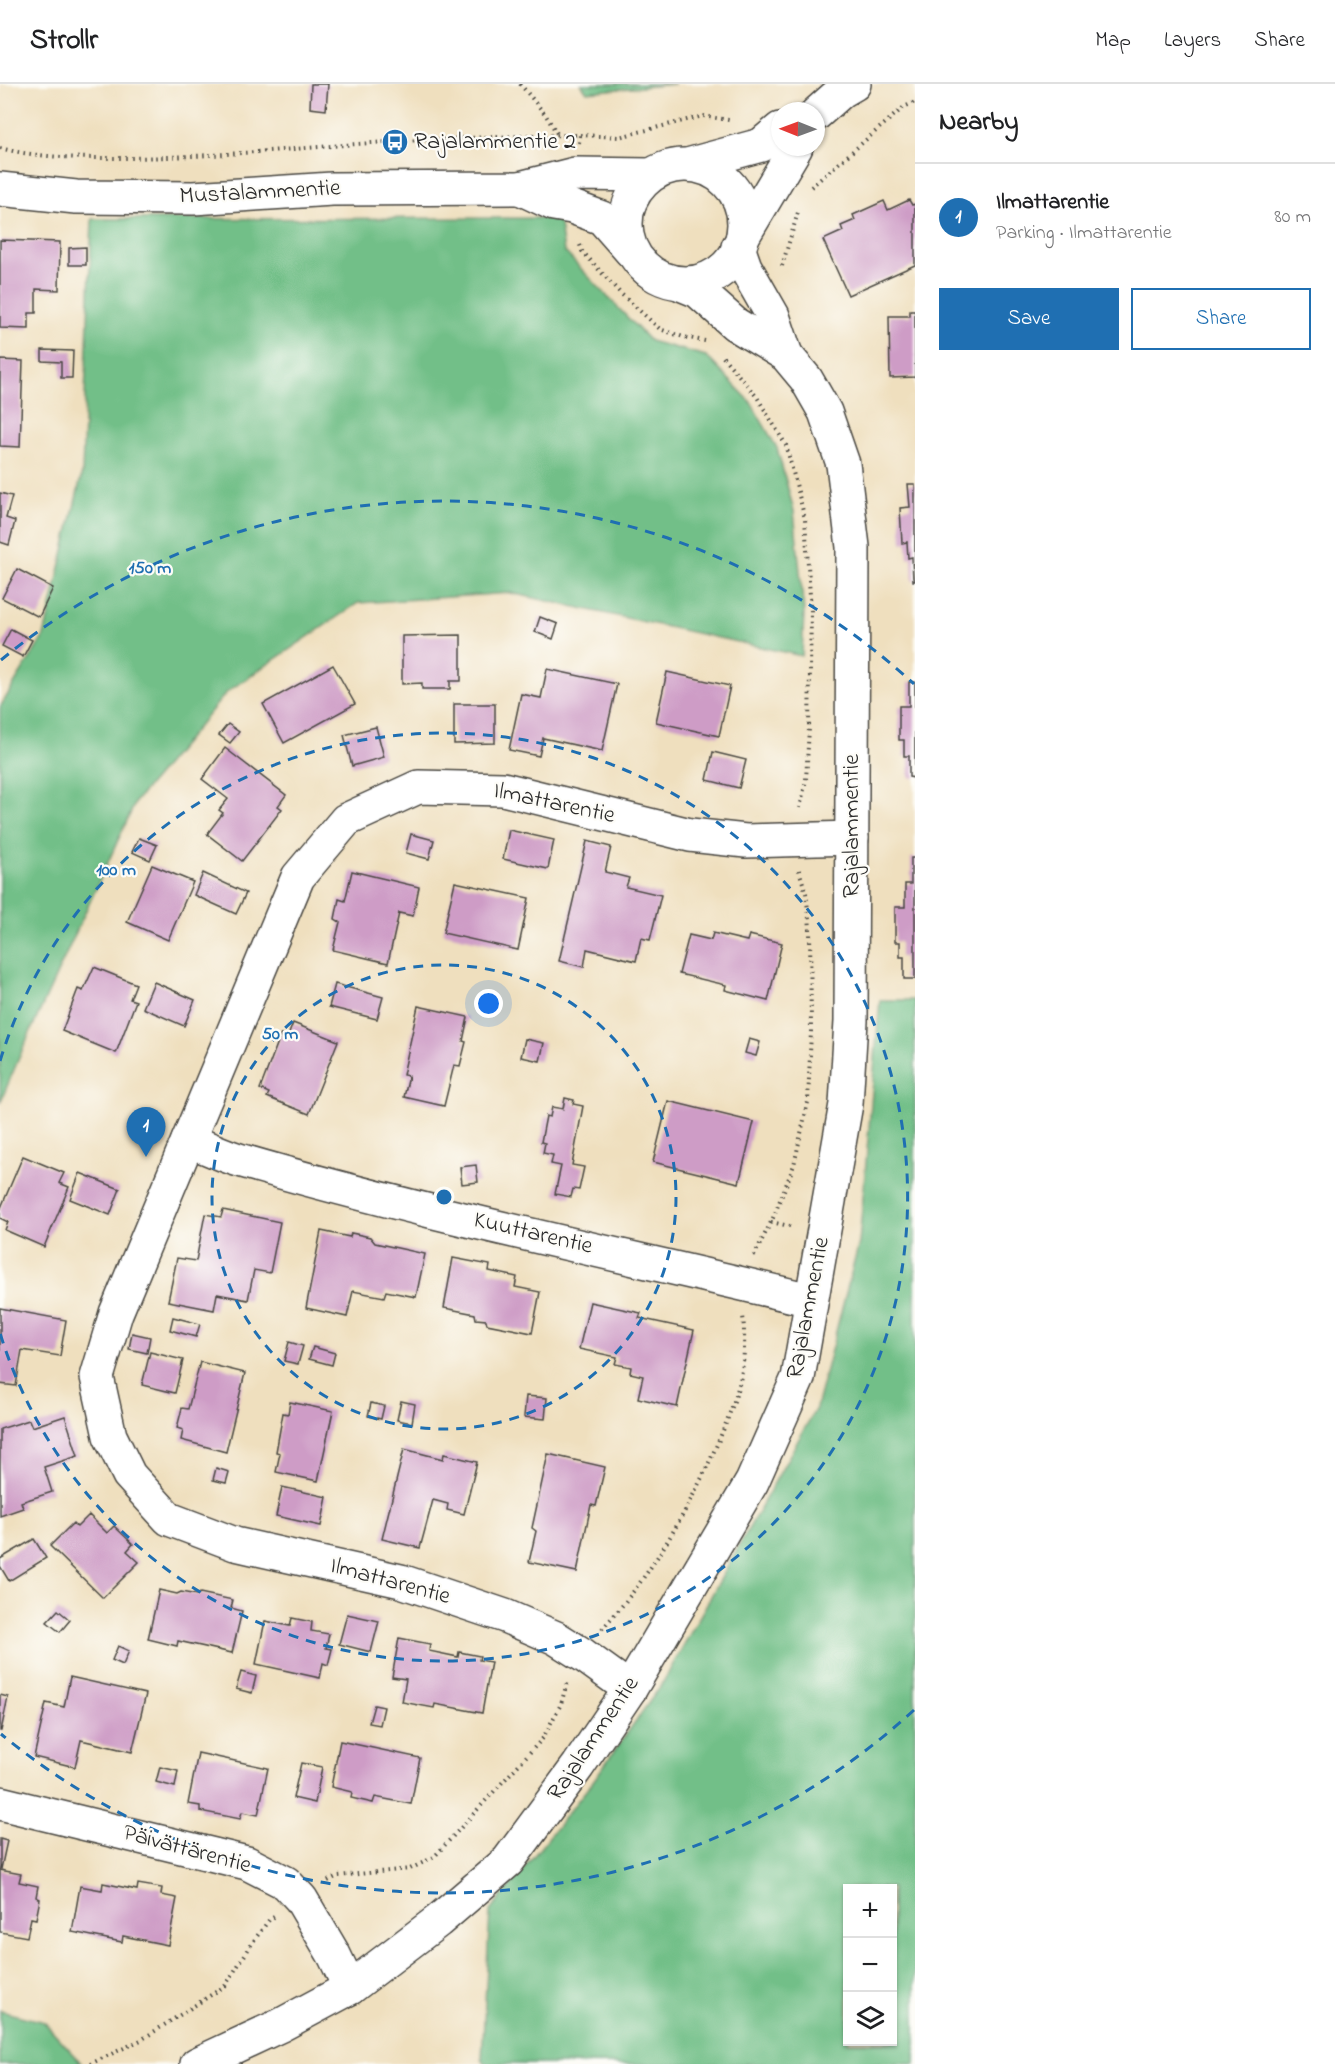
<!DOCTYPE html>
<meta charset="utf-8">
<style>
body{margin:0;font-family:"Indie Flower",sans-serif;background:#f2f2f2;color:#202124}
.controls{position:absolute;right:18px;bottom:18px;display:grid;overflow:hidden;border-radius:0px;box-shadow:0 2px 4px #0004}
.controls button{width:54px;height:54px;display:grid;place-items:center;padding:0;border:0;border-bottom:2px solid #e0e0e0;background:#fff;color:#202124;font:30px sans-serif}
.compass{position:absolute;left:771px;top:18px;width:54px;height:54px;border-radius:50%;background:#fff;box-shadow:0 2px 4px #0004;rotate:271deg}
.you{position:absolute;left:489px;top:920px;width:21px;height:21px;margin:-15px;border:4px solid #fff;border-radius:50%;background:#1a73e8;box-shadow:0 0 0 9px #1a73e833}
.badge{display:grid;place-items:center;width:39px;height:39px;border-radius:50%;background:#1f6fb2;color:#fff;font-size:20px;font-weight:700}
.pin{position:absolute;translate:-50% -50px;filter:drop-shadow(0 2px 3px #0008)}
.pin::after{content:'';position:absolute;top:32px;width:21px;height:18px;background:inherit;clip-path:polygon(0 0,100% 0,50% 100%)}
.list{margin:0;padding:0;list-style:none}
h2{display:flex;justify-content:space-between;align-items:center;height:78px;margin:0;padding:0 24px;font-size:26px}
h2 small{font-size:20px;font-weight:400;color:#757577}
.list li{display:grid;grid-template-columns:39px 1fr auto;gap:18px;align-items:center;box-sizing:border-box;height:108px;padding:0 24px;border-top:2px solid #e0e0e0}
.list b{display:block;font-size:22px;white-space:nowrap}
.list p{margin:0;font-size:20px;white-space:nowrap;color:#757577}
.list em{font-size:20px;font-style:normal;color:#757577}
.actions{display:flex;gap:12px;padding:18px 24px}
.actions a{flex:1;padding:14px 0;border:2px solid #1f6fb2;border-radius:0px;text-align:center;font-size:21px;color:#1f6fb2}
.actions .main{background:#1f6fb2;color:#fff}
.icon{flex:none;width:33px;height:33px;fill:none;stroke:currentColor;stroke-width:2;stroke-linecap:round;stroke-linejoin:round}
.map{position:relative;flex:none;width:915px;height:1980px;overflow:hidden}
header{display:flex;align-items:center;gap:36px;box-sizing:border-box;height:84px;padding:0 30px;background:#fff;border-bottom:2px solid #e0e0e0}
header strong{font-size:28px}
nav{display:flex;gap:33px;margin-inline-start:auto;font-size:21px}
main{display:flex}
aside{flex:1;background:#fff}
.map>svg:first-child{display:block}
.forest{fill:#72bf88;stroke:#4e755a;stroke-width:1.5;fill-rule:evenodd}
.building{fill:#ce9cc6}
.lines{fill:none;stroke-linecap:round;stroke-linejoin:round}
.minor-casing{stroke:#484641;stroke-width:36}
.tertiary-casing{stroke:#484641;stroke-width:36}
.path{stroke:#484641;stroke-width:4;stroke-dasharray:1.5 4.5;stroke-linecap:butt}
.minor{stroke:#fff;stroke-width:33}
.tertiary{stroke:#fff;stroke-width:33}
.ring{fill:none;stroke:#1f6fb2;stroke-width:3;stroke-dasharray:10 8}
.labels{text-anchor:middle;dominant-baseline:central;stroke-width:4.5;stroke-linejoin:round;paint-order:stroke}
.poi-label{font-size:24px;fill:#2b2b2b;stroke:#fdfcf7;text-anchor:start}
.street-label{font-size:24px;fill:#2b2b2b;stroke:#fdfcf7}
.centre{fill:#1f6fb2;stroke:#fdfcf7;stroke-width:3}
.ring-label{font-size:18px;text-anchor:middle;font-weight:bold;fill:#1f6fb2;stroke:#fdfcf7;stroke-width:4.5;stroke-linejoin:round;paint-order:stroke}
</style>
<header>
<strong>Strollr</strong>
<nav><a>Map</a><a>Layers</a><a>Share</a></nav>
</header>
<main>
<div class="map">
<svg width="915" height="1980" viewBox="0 0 915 1980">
<rect width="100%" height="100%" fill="#fdfcf7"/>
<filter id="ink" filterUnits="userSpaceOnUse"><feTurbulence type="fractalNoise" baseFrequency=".0167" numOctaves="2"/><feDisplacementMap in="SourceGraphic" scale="12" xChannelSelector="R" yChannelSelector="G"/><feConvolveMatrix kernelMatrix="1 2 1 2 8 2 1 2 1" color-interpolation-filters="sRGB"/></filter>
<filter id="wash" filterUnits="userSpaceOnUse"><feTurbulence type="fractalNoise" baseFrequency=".008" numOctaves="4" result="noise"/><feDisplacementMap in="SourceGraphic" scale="24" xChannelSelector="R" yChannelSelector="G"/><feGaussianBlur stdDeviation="1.35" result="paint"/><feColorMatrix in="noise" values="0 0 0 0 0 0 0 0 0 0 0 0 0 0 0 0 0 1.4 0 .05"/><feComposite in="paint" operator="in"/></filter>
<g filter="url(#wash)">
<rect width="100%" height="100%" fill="#efdfbe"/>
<g class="forest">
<polygon points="581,0 675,0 587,8"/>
<polygon points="559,134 564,167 650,257 706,272 750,317 777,364 794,427 804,528 802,572 511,509 358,519 227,608 136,717 24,962 0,1019 0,623 44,552 82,389 92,135"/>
<path d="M880,916H915V1980H485L482,1975L490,1827L591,1700L662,1600L816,1324L859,1159ZM892,1804V1958H848V1804Z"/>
<polygon points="0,1927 44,1938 81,1978 76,1980 0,1980"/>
</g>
<g id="blocks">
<g class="building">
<polygon points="311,0 328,0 326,26 310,24"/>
<polygon points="909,116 912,121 915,120 915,181 848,211 823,156 843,147 841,142 855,136 853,131 884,117 888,126"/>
<polygon points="0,156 60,158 59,206 36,205 36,229 29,229 29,245 0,244"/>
<polygon points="86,163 86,181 69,181 69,164"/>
<polygon points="910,227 915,227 915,293 890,294 889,232 910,232"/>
<polygon points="42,266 73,267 72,294 61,294 61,278 42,277"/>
<polygon points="0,276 23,277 20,363 0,362"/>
<polygon points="908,400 915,400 915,497 913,497 912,473 908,474 907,458 902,459 900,424 910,423"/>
<polygon points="0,409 12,412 6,434 15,437 9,461 0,458"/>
<polygon points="17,485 53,504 39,533 2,514"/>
<polygon points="540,533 558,540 553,555 535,548"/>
<polygon points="11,545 32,556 23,573 2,562"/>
<polygon points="461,551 461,597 450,597 450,605 422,605 422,599 402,600 402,552"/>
<polygon points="333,581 355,620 284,659 263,620"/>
<polygon points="547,585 617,600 602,667 543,654 539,672 509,666 521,610 541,614"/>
<polygon points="667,588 730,602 719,652 656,638"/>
<polygon points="909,598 915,598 915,694 909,693 909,672 904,672 904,656 899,656 899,622 909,622"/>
<polygon points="454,620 495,620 495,659 454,660"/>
<polygon points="228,640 239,648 230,659 219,651"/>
<polygon points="376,643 384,673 352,682 344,651"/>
<polygon points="225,664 286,711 278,722 282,725 242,777 207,750 223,729 219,726 228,715 202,695"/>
<polygon points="713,668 746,676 739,704 707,696"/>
<polygon points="509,746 554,756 548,785 503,775"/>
<polygon points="411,750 434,756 429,775 406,769"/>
<polygon points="139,754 157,761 150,776 132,768"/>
<polygon points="587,757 611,763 605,788 629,794 626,803 661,811 650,856 641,854 636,877 587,865 584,883 559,877"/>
<polygon points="911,774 915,774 915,895 904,895 904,873 900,873 900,858 895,858 895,823 905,823 905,800 911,800"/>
<polygon points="152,781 193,798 168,856 127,838"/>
<polygon points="352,787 419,803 413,832 399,829 388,879 333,866 340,838 335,835 339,815 345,817"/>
<polygon points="203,789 246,809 236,830 194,811"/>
<polygon points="455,798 529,814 518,866 443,849"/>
<polygon points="713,849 747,857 749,851 782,859 768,917 725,906 726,901 679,890 689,851 711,856"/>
<polygon points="94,883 136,900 130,915 136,917 116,969 62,947 78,905 83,907"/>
<polygon points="154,898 195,916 184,942 143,924"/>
<polygon points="335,900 383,913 377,935 329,923"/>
<polygon points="418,922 468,933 463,957 466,958 460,982 454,981 444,1022 404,1013 409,992 403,991"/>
<polygon points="293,939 338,957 309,1030 267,1013 269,1009 260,1005 281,950 288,952"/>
<polygon points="525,955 544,959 540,977 521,973"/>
<polygon points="749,955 760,958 756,972 745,969"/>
<polygon points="565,1014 574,1016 573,1020 583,1022 572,1081 584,1083 579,1106 573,1105 571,1113 555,1110 561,1082 551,1080 553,1071 543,1069 545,1059 541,1058 546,1032 550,1033 552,1023 563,1025"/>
<polygon points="668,1017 754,1038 739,1099 653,1078"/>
<polygon points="23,1072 64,1089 59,1099 69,1103 44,1163 5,1146 8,1138 0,1134 0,1126"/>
<polygon points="476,1081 478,1098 462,1100 460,1083"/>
<polygon points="80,1089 120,1105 110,1131 70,1115"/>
<polygon points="223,1126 280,1138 270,1189 254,1186 248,1216 217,1210 214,1226 168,1217 177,1174 196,1177 205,1130 221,1133"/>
<polygon points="321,1147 350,1153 351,1149 370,1153 375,1159 425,1170 416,1213 386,1207 384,1213 353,1207 347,1233 306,1224"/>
<polygon points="453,1174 490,1181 489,1187 517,1193 515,1203 540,1208 532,1249 487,1240 486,1236 476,1235 475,1230 444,1224"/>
<polygon points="590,1218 641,1229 639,1234 694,1246 677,1323 638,1314 643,1292 630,1289 631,1283 615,1280 617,1273 579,1265"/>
<polygon points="0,1224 66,1236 60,1272 22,1266 16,1302 0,1300"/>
<polygon points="173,1233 200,1240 196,1253 170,1246"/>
<polygon points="132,1249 150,1253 147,1269 129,1265"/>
<polygon points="289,1258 303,1262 298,1280 284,1277"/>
<polygon points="313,1263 335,1269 332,1281 309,1275"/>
<polygon points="150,1268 183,1276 175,1309 142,1301"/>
<polygon points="200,1278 245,1289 226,1368 181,1356 183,1346 177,1344 182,1324 188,1325"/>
<polygon points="526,1312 547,1314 545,1335 524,1333"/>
<polygon points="401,1317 415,1320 412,1339 397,1336"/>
<polygon points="290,1318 333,1327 318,1397 276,1388 280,1369 276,1368 283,1329 288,1330"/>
<polygon points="371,1319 384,1322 381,1335 368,1332"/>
<polygon points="65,1332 78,1372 44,1383 52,1408 21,1418 23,1424 0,1432 0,1345 29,1336 32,1343"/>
<polygon points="404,1365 443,1375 444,1370 477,1378 464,1430 447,1426 448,1420 433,1416 420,1464 382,1455"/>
<polygon points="548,1370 605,1383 596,1422 591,1421 577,1488 529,1478 536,1447 532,1444"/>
<polygon points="216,1384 229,1388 226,1399 213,1396"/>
<polygon points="282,1403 327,1413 321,1442 276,1432"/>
<polygon points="89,1431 107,1449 114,1442 133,1460 127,1467 139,1478 103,1514 50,1462 73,1439 77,1443"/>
<polygon points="34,1455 46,1474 9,1497 0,1482 0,1475"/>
<polygon points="159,1506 177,1510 181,1508 197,1511 200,1509 233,1516 231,1524 242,1527 232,1569 178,1557 177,1562 148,1555"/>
<polygon points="58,1526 70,1536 60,1548 47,1538"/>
<polygon points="347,1530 379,1537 371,1568 339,1560"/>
<polygon points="292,1534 312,1538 311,1547 329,1550 326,1564 332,1565 328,1581 323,1579 320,1594 256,1580 265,1537 290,1542"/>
<polygon points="399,1554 430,1560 429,1567 458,1573 459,1568 480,1572 479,1576 491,1578 482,1629 435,1620 434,1624 402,1618 406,1595 392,1593"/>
<polygon points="118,1562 129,1567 123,1581 112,1576"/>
<polygon points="241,1588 256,1592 252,1609 236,1605"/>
<polygon points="70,1593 146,1610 132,1668 81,1656 75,1683 34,1673 46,1619 64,1623"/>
<polygon points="0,1611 8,1613 1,1647 0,1647"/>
<polygon points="374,1621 384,1623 380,1641 369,1639"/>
<polygon points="340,1657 420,1674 411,1720 375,1713 373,1719 351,1714 352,1708 331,1703"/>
<polygon points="198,1669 268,1684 258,1731 242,1728 240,1735 200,1727 200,1722 188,1720"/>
<polygon points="301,1679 322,1683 315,1719 293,1714"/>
<polygon points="160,1683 178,1687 175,1703 156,1698"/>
<polygon points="0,1755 7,1757 1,1785 0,1785"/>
<polygon points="0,1786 21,1790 19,1798 38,1802 36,1813 40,1815 36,1835 31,1834 27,1853 0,1848"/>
<polygon points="103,1799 137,1806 138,1800 162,1804 161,1811 177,1814 168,1861 123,1852 122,1858 72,1848 80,1802 102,1806"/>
</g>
</g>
</g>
<g filter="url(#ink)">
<use href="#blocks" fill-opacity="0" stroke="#484641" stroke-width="1.5"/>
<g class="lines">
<defs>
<g id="minor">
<polyline points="738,163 745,183 773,232 786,271"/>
<path d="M188,1057C205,1062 222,1071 239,1076C427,1131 620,1170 810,1216"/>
<polyline points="630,1605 583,1571 556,1554 505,1532 401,1497 235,1460 169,1435 129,1391 110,1352 97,1293 116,1229 298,793 346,736 418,703 503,705 690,751 746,757 852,754"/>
<polyline points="0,1719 247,1779 286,1799 301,1815 334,1871 350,1904"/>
<polyline points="197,1980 281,1941 350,1904 438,1837 508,1777 578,1682 630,1605 752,1398 798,1294 846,1020 851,937 853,463 843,380 825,328 806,295 786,271 735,240 698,207 681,200"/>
</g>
<g id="tertiary">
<polyline points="816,30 842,7 854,0"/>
<polyline points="691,80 761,61 780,45"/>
<circle cx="685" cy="140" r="59"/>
<polyline points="520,104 554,120 572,123 602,134 631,167"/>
<polyline points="0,105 76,113 193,114 332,105 520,104 575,90 650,91"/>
<polyline points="743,152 796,63"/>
</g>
</defs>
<use href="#minor" class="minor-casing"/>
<use href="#tertiary" class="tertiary-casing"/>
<g class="path">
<polyline points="520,0 545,30 558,51"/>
<polyline points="580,51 619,53 703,32 729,36"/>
<path d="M0,64C39,74 77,74 117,74C193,74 268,67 344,61C422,55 501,52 580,51L579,59"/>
<polyline points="811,103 904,23 915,18"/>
<polyline points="580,161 582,167 621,210 660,245 683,253 705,257"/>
<polyline points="782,182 799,125"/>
<polyline points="723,273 757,313 786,361 805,435 811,527 809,644 806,696 800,724"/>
<polyline points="771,1138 794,1143"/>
<polyline points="754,1172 773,1134 794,1081 808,1018 811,947 810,843 806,809 799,786"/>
<path d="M602,1545C646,1497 678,1444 706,1385C718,1359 730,1332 738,1304C745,1281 745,1255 743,1231"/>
<polyline points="328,1797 338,1792 410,1785 434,1773 543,1654 561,1620 567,1599"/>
<polyline points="90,1980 141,1956 225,1902 255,1855 269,1836 274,1833"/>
</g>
<use href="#minor" class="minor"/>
<use href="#tertiary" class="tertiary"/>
</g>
</g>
<g class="ring">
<circle cx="444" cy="1113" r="232"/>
<path d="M0 977A464 464 0 1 1 0 1249"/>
<path d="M914 1626A696 696 0 0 1 1 1650M1 576A696 696 0 0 1 914 600"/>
</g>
<defs>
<symbol id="bus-disc" viewBox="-11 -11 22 22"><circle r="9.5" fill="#1f6fb2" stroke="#fdfcf7"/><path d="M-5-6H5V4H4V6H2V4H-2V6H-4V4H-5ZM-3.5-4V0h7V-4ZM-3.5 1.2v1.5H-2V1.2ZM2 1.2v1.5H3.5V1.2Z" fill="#fff"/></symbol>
</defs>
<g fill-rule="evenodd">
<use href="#bus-disc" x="380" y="43" width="30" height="30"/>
</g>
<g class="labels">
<g class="poi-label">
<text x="414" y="58">Rajalammentie 2</text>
</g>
<g class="street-label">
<text transform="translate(260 109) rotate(-3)">Mustalammentie</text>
<text transform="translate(554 720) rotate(12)">Ilmattarentie</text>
<text transform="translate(852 742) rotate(-90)">Rajalammentie</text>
<text transform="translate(533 1150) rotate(13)">Kuuttarentie</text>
<text transform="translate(809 1224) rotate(-79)">Rajalammentie</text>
<text transform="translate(390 1498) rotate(15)">Ilmattarentie</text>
<text transform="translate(594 1655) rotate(-56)">Rajalammentie</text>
<text transform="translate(187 1766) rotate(15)">Päivättärentie</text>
</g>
</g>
<circle cx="444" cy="1113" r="9" class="centre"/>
<g class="ring-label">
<text x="150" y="489">150 m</text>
<text x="116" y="791">100 m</text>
<text x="280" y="955">50 m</text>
</g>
</svg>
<div class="controls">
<button>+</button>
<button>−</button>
<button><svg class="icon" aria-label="layers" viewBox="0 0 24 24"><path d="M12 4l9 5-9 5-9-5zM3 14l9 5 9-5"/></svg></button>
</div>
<svg class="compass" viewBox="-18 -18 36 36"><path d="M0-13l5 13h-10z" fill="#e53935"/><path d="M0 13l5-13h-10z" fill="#757577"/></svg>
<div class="you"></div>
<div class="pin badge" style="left:146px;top:1073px">1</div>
</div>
<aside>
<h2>Nearby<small></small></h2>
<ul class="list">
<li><span class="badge">1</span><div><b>Ilmattarentie</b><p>Parking · Ilmattarentie</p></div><em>80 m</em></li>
</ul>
<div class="actions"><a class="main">Save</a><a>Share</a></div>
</aside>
</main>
